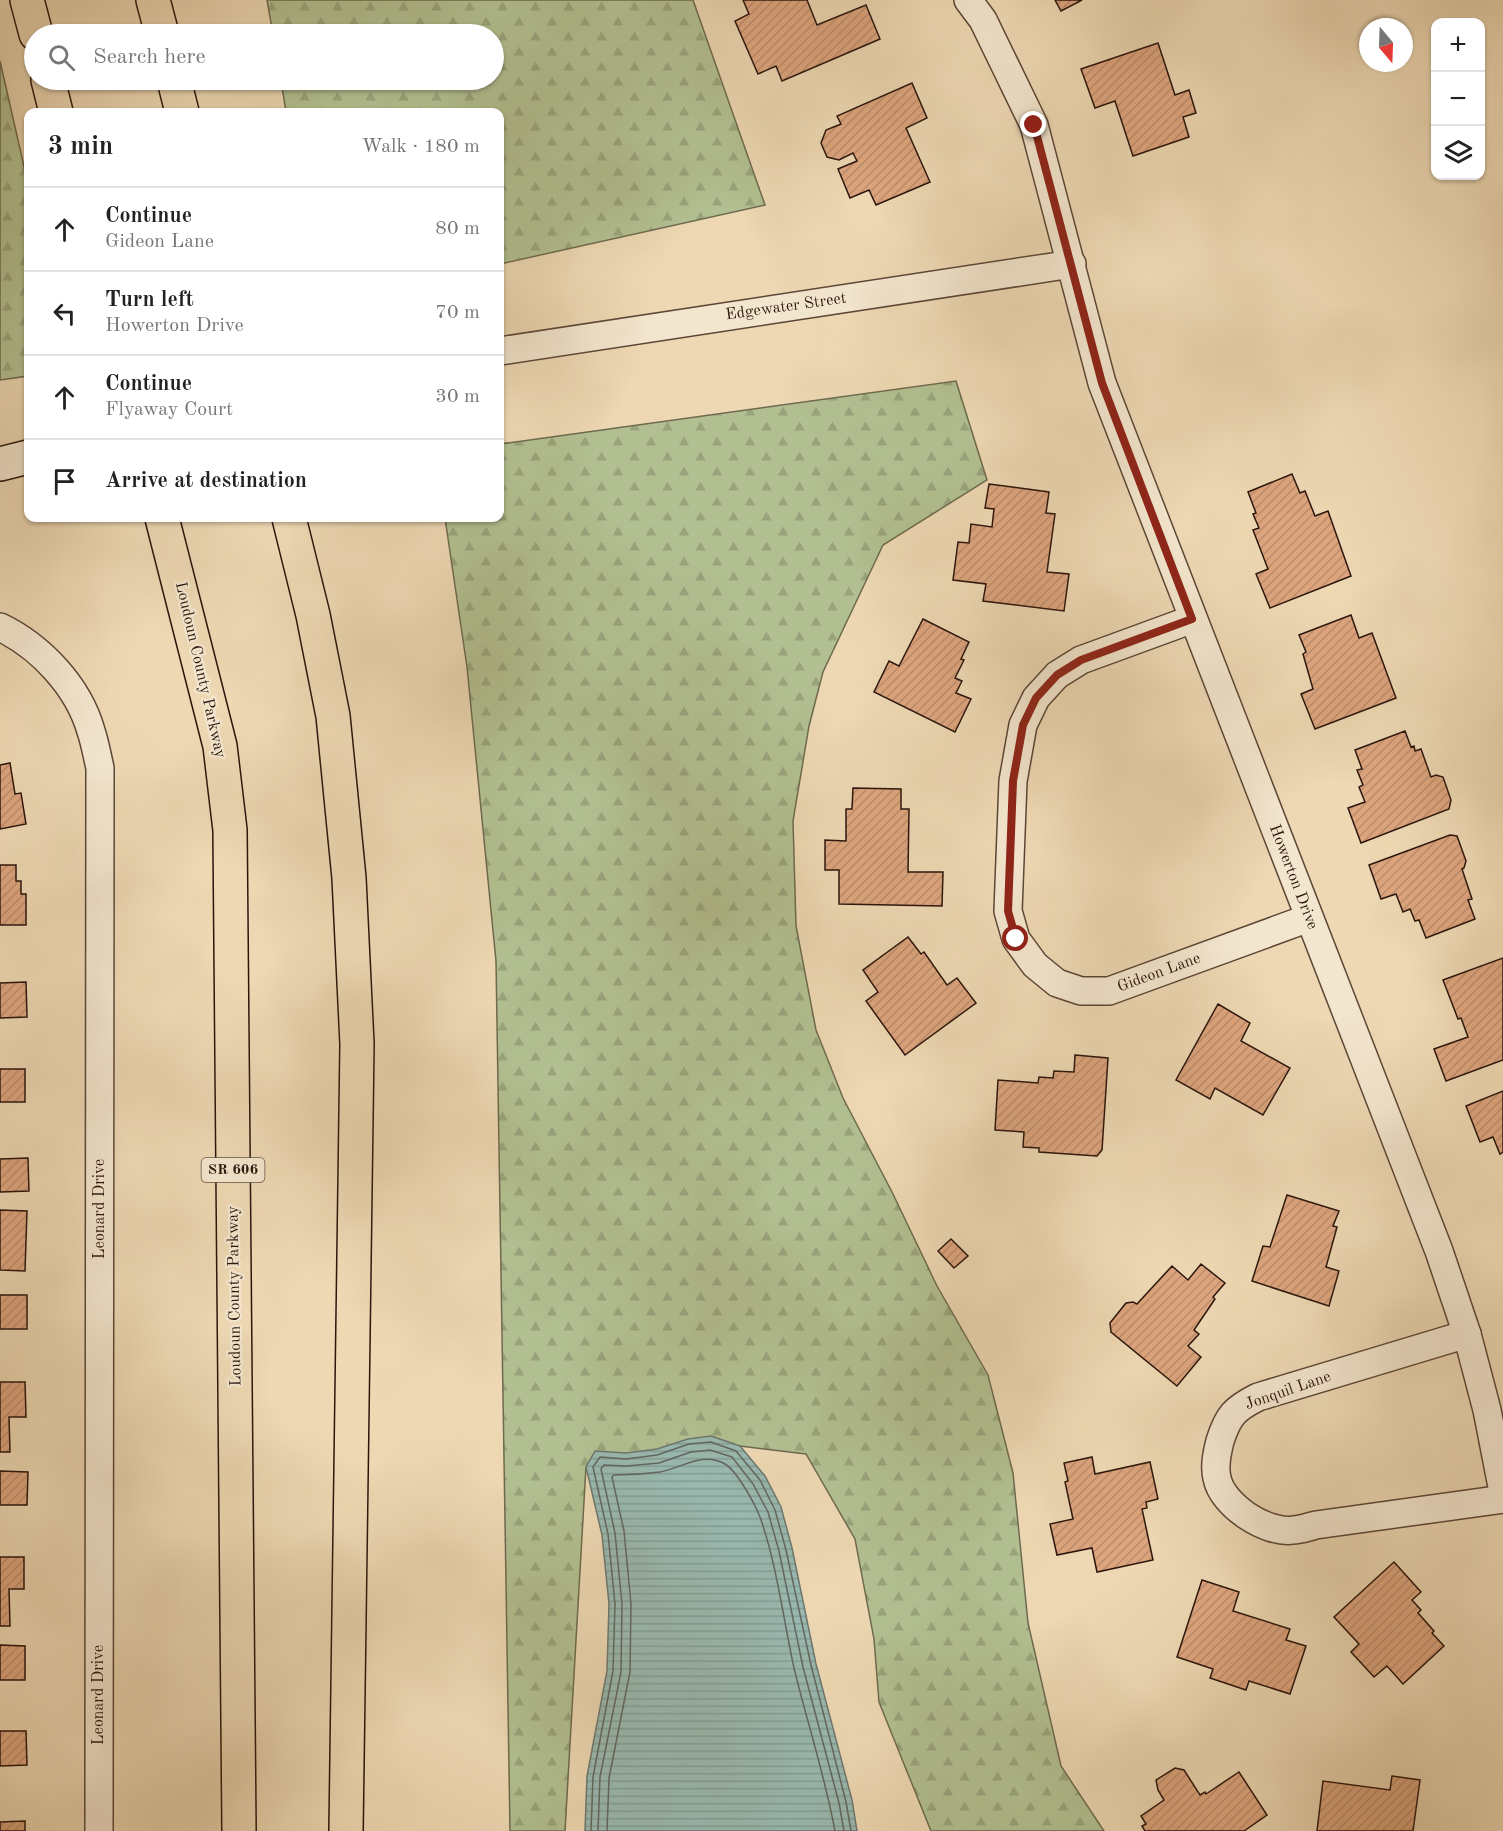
<!DOCTYPE html>
<meta charset="utf-8">
<style>
body{margin:0;font-family:"Old Standard TT",serif;background:#f2f2f2;color:#222}
.controls{position:absolute;right:18px;top:18px;display:grid;overflow:hidden;border-radius:12px;box-shadow:0 2px 4px #0004}
.controls button{width:54px;height:54px;display:grid;place-items:center;padding:0;border:0;border-bottom:2px solid #e0e0e0;background:#fff;color:#222;font:30px sans-serif}
.compass{position:absolute;left:1359px;top:18px;width:54px;height:54px;border-radius:50%;background:#fff;box-shadow:0 2px 4px #0004;rotate:161deg}
.stop{position:absolute;width:18px;height:18px;margin:-14px;border:4px solid #8f2418;border-radius:50%;background:#fff}
.stop.end{background:#8f2418;border-color:#fff;box-shadow:0 2px 6px #0008}
.list{margin:0;padding:0;list-style:none}
h2{display:flex;justify-content:space-between;align-items:center;height:78px;margin:0;padding:0 24px;font-size:26px}
h2 small{font-size:20px;font-weight:400;color:#767676}
.list li{display:grid;grid-template-columns:39px 1fr auto;gap:18px;align-items:center;box-sizing:border-box;height:84px;padding:0 24px;border-top:2px solid #e0e0e0}
.list b{display:block;font-size:22px;white-space:nowrap}
.list p{margin:0;font-size:20px;white-space:nowrap;color:#767676}
.list em{font-size:20px;font-style:normal;color:#767676}
.icon{flex:none;width:33px;height:33px;fill:none;stroke:currentColor;stroke-width:2;stroke-linecap:round;stroke-linejoin:round}
.map{position:relative;flex:none;width:1503px;height:1831px;overflow:hidden}
.search{position:absolute;background:#fff;box-shadow:0 2px 4px #0004;left:24px;top:24px;width:480px;height:66px;display:flex;align-items:center;gap:15px;box-sizing:border-box;padding:0 21px;border-radius:33px;color:#767676;font-size:22px}
.panel{position:absolute;background:#fff;box-shadow:0 2px 4px #0004;left:24px;top:108px;width:480px;height:414px;border-radius:12px}
.map>svg:first-child{display:block}
.forest{fill:url(#forest-firs);stroke:#6e6a4e;stroke-width:1.5}
.water{fill:url(#water-rules);stroke:#6d776e;stroke-width:1.5}
.lines{fill:none;stroke-linecap:round;stroke-linejoin:round}
.shore{stroke:#62675e;stroke-width:1.5}
.building{fill:url(#building-hatch);stroke:#2b150c;stroke-width:1.5}
.street-casing{stroke:#5c4636;stroke-width:30}
.secondary-casing{stroke:#2b150c;stroke-width:36}
.primary-casing{stroke:#2b150c;stroke-width:36}
.street{stroke:#f3e6ce;stroke-width:27}
.secondary{stroke:#f3e6ce;stroke-width:33}
.primary{stroke:#edd8b3;stroke-width:33}
.route{stroke:#8f2418;stroke-width:8}
.labels{text-anchor:middle;dominant-baseline:central;stroke-width:4.5;stroke-linejoin:round;paint-order:stroke}
.shield{fill:#f3e6ce;stroke:#675446;stroke-width:1.5}
.shield-label{font-size:15px;font-weight:bold;fill:#2b150c}
.street-label{font-size:16px;fill:#2b150c;stroke:#f3e6ce}
</style>
<div class="map">
<svg width="1503" height="1831" viewBox="0 0 1503 1831">
<defs>
<pattern id="forest-firs" width="22" height="20" patternUnits="userSpaceOnUse" patternTransform="scale(1.5)"><rect width="22" height="20" fill="#b2c091"/><path d="M5 1l3.5 6h-7zM16 11l3.5 6h-7z" fill="#99a47c"/></pattern>
<pattern id="water-rules" width="6" height="5" patternUnits="userSpaceOnUse" patternTransform="scale(1.5)"><rect width="6" height="5" fill="#99b9b0"/><path d="M0 2.5h6" fill="none" stroke="#849e96"/></pattern>
<pattern id="building-hatch" width="6" height="6" patternUnits="userSpaceOnUse" patternTransform="scale(1.5)"><rect width="6" height="6" fill="#dda57e"/><path d="M-1 1l2-2M0 6l6-6M5 7l2-2" fill="none" stroke="#be8d6c"/></pattern>
</defs>
<rect width="100%" height="100%" fill="#edd8b3"/>
<filter id="stains"><feTurbulence type="fractalNoise" baseFrequency=".00333" numOctaves="4"/><feColorMatrix values="0 0 0 0 .2 0 0 0 0 .09 0 0 0 0 .02 0 0 0 .5 -.17"/></filter>
<radialGradient id="worn" r=".72"><stop offset=".6" stop-color="#630" stop-opacity="0"/><stop offset="1" stop-color="#630" stop-opacity=".3"/></radialGradient>
<g class="forest">
<polygon points="267,0 693,0 765,205 500,264 500,112 286,112 281,80 494,80 494,34 273,34"/>
<polygon points="0,61 28,184 28,376 0,380"/>
<polygon points="956,381 987,480 883,545 823,672 809,726 793,821 796,926 816,1030 843,1098 892,1192 937,1286 988,1375 1013,1473 1028,1623 1061,1766 1104,1831 931,1831 879,1702 874,1639 855,1539 806,1454 740,1446 586,1467 565,1831 510,1831 496,961 467,667 445,518 500,518 500,444"/>
</g>
<polygon class="water" points="711,1436 740,1446 765,1476 781,1507 792,1548 816,1664 852,1800 857,1831 585,1831 587,1776 607,1671 609,1604 602,1535 586,1467 595,1451 626,1453 657,1449 688,1439"/>
<g class="lines">
<g class="shore">
<polyline points="591,1831 593,1777 613,1671 615,1604 608,1534 593,1467 600,1457 626,1459 657,1455 689,1444 711,1442 736,1451 760,1480 775,1510 786,1550 811,1665 846,1802 851,1831"/>
<polyline points="598,1831 600,1777 621,1672 622,1604 615,1533 601,1469 604,1465 627,1466 659,1463 691,1452 710,1450 732,1457 753,1484 768,1512 779,1551 803,1667 839,1803 844,1831"/>
<path d="M607,1831L609,1778L630,1672L631,1604L624,1531L612,1477L614,1475C629,1475 645,1474 660,1472C682,1468 703,1451 725,1464C737,1471 755,1504 760,1517C777,1565 783,1618 794,1668C807,1722 825,1776 835,1831"/>
</g>
</g>
<g class="building">
<polygon points="743,0 807,0 817,25 866,5 880,39 782,81 776,66 758,74 735,21 749,14"/>
<polygon points="1055,0 1082,0 1061,11"/>
<polygon points="1158,43 1175,95 1189,90 1196,113 1183,117 1189,137 1133,156 1115,101 1095,108 1081,69"/>
<polygon points="912,83 927,118 906,128 930,182 876,205 869,190 850,198 838,169 857,161 853,153 839,160 827,157 821,143 826,130 841,124 837,116"/>
<polygon points="1292,474 1300,493 1305,491 1315,516 1328,511 1351,576 1270,608 1256,574 1268,569 1253,530 1259,528 1253,514 1256,513 1248,492"/>
<polygon points="989,484 1049,492 1046,513 1055,514 1047,572 1069,574 1064,611 983,601 986,584 953,580 958,542 969,543 971,524 992,527 994,509 985,508"/>
<polygon points="1351,615 1359,638 1372,633 1396,698 1315,729 1301,694 1313,689 1303,654 1306,652 1299,635"/>
<polygon points="923,619 969,642 961,659 964,660 955,678 962,681 956,693 971,699 955,732 874,692 889,661 899,666"/>
<polygon points="1405,731 1411,747 1414,746 1415,751 1421,749 1431,777 1436,775 1443,777 1451,800 1449,809 1361,843 1348,808 1365,802 1359,787 1363,785 1357,770 1362,769 1355,750"/>
<polygon points="10,763 15,794 21,793 26,824 0,829 0,765"/>
<polygon points="853,788 901,789 901,809 909,809 908,872 943,872 942,906 839,904 839,870 825,870 825,840 846,841 846,809 852,809"/>
<polygon points="1450,835 1457,836 1466,861 1464,868 1462,869 1472,899 1468,900 1475,919 1426,938 1419,920 1415,921 1410,909 1403,912 1396,894 1381,899 1369,865"/>
<polygon points="0,865 16,865 16,881 21,881 21,894 26,894 26,925 0,925"/>
<polygon points="908,937 921,954 924,952 947,985 957,978 976,1003 905,1055 866,1001 878,992 863,970"/>
<polygon points="1503,958 1503,1060 1446,1081 1434,1049 1468,1037 1461,1018 1458,1019 1443,980"/>
<polygon points="26,982 27,1017 0,1018 0,983"/>
<polygon points="1218,1004 1250,1023 1241,1041 1290,1068 1263,1115 1215,1088 1210,1099 1176,1080"/>
<polygon points="1075,1055 1108,1058 1102,1150 1097,1156 1039,1152 1039,1148 1023,1147 1024,1132 995,1130 998,1080 1038,1083 1039,1077 1053,1078 1054,1071 1074,1072"/>
<rect x="0" y="1069" width="25" height="33"/>
<polygon points="1503,1091 1503,1152 1500,1154 1493,1137 1480,1142 1466,1106"/>
<polygon points="28,1158 29,1191 0,1192 0,1159"/>
<polygon points="1287,1195 1339,1211 1333,1226 1337,1227 1326,1267 1339,1271 1329,1306 1252,1281 1263,1246 1270,1247"/>
<polygon points="0,1210 27,1211 25,1271 0,1270"/>
<polygon points="951,1239 968,1256 954,1268 938,1251"/>
<polygon points="1201,1264 1225,1283 1213,1297 1215,1299 1194,1330 1199,1334 1188,1346 1201,1357 1177,1386 1111,1332 1110,1323 1126,1303 1133,1302 1137,1304 1172,1266 1188,1280"/>
<rect x="0" y="1295" width="27" height="34"/>
<polygon points="0,1382 25,1382 26,1417 9,1417 10,1452 0,1452"/>
<polygon points="1092,1457 1095,1474 1150,1462 1158,1499 1146,1502 1147,1508 1142,1509 1153,1560 1097,1572 1092,1548 1057,1555 1050,1524 1073,1519 1065,1482 1068,1481 1064,1463"/>
<polygon points="0,1471 28,1472 27,1505 0,1505"/>
<polygon points="0,1557 24,1557 24,1589 9,1589 10,1626 0,1626"/>
<polygon points="1394,1562 1421,1592 1412,1600 1421,1610 1418,1613 1434,1631 1432,1633 1444,1646 1403,1684 1387,1666 1374,1677 1351,1652 1359,1644 1334,1617"/>
<polygon points="1202,1580 1239,1592 1233,1611 1290,1629 1286,1640 1306,1646 1290,1694 1249,1681 1246,1690 1210,1678 1213,1669 1177,1657"/>
<polygon points="0,1645 25,1646 25,1680 0,1680"/>
<polygon points="0,1731 26,1731 27,1765 0,1766"/>
<polygon points="1175,1768 1184,1770 1200,1795 1205,1792 1206,1794 1239,1772 1267,1815 1244,1831 1145,1831 1142,1826 1146,1824 1141,1816 1164,1800 1158,1790 1156,1780"/>
<polygon points="1392,1776 1420,1780 1413,1831 1317,1831 1323,1781 1390,1790"/>
<polygon points="25,1821 25,1831 0,1831 0,1822"/>
</g>
<g class="lines">
<defs>
<g id="street">
<polyline points="968,0 983,20 1034,125 1102,383 1439,1251 1467,1334 1487,1410 1503,1492"/>
<polyline points="500,351 1072,264"/>
<polyline points="1193,619 1081,660 1057,675 1036,698 1023,725 1013,781 1008,911 1016,939 1035,965 1057,983 1081,991 1109,991 1309,918"/>
<path d="M0,627C41,647 78,686 91,731C95,743 97,755 100,768L99,1831"/>
<path d="M1467,1334L1258,1397C1234,1409 1228,1416 1220,1441C1217,1453 1214,1466 1217,1478C1222,1505 1266,1534 1293,1530C1300,1530 1308,1527 1316,1525L1503,1499"/>
</g>
<polyline id="secondary" points="0,464 28,457"/>
<g id="primary">
<polyline points="27,0 36,34"/>
<polyline points="153,0 162,34"/>
<polyline points="48,80 56,112"/>
<polyline points="174,80 182,112"/>
<polyline points="162,518 220,746 230,830 239,1831"/>
<polyline points="289,518 313,615 333,716 349,878 357,1044 346,1831"/>
</g>
</defs>
<use href="#street" class="street-casing"/>
<use href="#secondary" class="secondary-casing"/>
<use href="#primary" class="primary-casing"/>
<use href="#street" class="street"/>
<use href="#secondary" class="secondary"/>
<use href="#primary" class="primary"/>
</g>
<g class="lines">
<polyline class="route" points="1016,939 1008,911 1013,781 1023,725 1036,698 1057,675 1081,660 1192,619 1102,383 1034,125"/>
</g>
<g class="labels">
<rect class="shield" x="201.5" y="1158" width="63" height="24" rx="4.5"/>
<g class="shield-label">
<text x="233" y="1170">SR 606</text>
</g>
<g class="street-label">
<text transform="translate(786 307) rotate(-8)">Edgewater Street</text>
<text transform="translate(200 670) rotate(77)">Loudoun County Parkway</text>
<text transform="translate(1293 877) rotate(69)">Howerton Drive</text>
<text transform="translate(1159 973) rotate(-20)">Gideon Lane</text>
<text transform="translate(100 1209) rotate(-90)">Leonard Drive</text>
<text transform="translate(235 1296) rotate(-91)">Loudoun County Parkway</text>
<text transform="translate(1288 1391) rotate(-19)">Jonquil Lane</text>
<text transform="translate(99 1695) rotate(-90)">Leonard Drive</text>
</g>
</g>
<rect width="100%" height="100%" filter="url(#stains)"/>
<rect width="100%" height="100%" fill="url(#worn)"/>
</svg>
<div class="controls">
<button>+</button>
<button>−</button>
<button><svg class="icon" aria-label="layers" viewBox="0 0 24 24"><path d="M12 4l9 5-9 5-9-5zM3 14l9 5 9-5"/></svg></button>
</div>
<svg class="compass" viewBox="-18 -18 36 36"><path d="M0-13l5 13h-10z" fill="#e53935"/><path d="M0 13l5-13h-10z" fill="#767676"/></svg>
<div class="stop" style="left:1016px;top:939px"></div>
<div class="stop end" style="left:1034px;top:125px"></div>
<div class="search"><svg class="icon" aria-label="search" viewBox="0 0 24 24"><circle cx="10" cy="10" r="6"/><path d="M15 15l6 6"/></svg>Search here</div>
<section class="panel">
<h2>3 min<small>Walk · 180 m</small></h2>
<ul class="list">
<li><svg class="icon" aria-label="ahead" viewBox="0 0 24 24"><path d="M12 20V5M6 11l6-6 6 6"/></svg><div><b>Continue</b><p>Gideon Lane</p></div><em>80 m</em></li>
<li><svg class="icon" aria-label="left" viewBox="0 0 24 24"><path d="M17 20v-9H6M10 6l-5 5 5 5"/></svg><div><b>Turn left</b><p>Howerton Drive</p></div><em>70 m</em></li>
<li><svg class="icon" aria-label="ahead" viewBox="0 0 24 24"><path d="M12 20V5M6 11l6-6 6 6"/></svg><div><b>Continue</b><p>Flyaway Court</p></div><em>30 m</em></li>
<li><svg class="icon" aria-label="arrive" viewBox="0 0 24 24"><path d="M6 21V4h12l-3 4 3 4H6"/></svg><div><b>Arrive at destination</b></div></li>
</ul>
</section>
</div>
